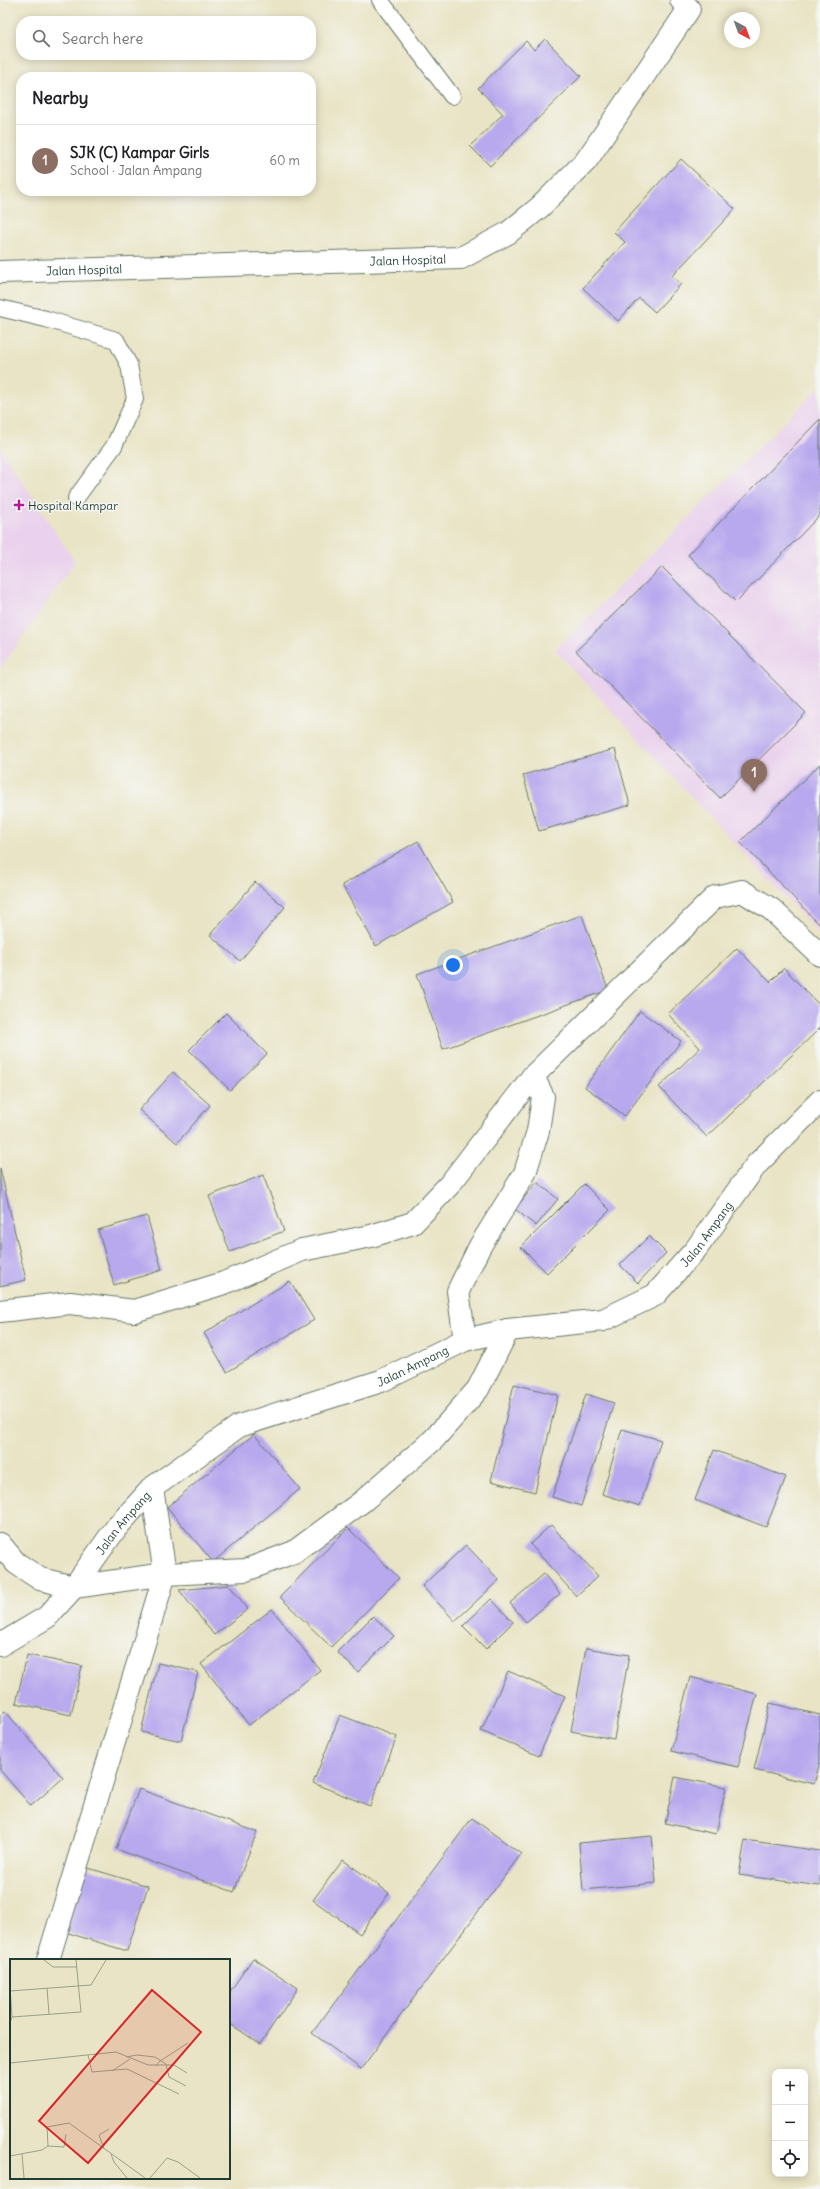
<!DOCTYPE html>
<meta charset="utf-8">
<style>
body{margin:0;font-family:Delius,sans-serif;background:#f2f2f2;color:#202124}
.controls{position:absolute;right:12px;bottom:12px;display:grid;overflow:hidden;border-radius:8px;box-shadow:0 2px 10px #0003}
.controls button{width:36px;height:36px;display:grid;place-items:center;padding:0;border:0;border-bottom:1px solid #e0e0e0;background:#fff;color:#202124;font:20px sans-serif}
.compass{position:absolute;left:724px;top:12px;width:36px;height:36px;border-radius:50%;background:#fff;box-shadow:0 2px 10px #0003;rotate:139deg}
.you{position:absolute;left:453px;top:965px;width:14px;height:14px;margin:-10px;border:3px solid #fff;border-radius:50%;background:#1a73e8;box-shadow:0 0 0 6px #1a73e833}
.badge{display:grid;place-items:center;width:26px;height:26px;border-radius:50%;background:#111827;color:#fff;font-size:13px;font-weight:700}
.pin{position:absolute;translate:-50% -33px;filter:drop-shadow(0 1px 2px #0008)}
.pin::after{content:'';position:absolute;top:21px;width:14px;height:12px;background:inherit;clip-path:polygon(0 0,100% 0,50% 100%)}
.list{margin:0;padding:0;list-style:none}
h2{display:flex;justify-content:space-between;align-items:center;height:52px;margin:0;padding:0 16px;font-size:17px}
h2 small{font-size:13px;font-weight:400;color:#757577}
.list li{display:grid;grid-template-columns:26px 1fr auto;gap:12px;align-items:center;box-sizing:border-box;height:72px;padding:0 16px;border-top:1px solid #e0e0e0}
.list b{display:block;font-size:15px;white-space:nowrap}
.list p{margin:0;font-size:13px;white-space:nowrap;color:#757577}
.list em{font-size:13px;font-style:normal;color:#757577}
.icon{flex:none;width:22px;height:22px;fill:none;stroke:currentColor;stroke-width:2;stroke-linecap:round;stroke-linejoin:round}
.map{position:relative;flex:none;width:820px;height:2189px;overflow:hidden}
.search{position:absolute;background:#fff;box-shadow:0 2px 10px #0003;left:16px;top:16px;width:300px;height:44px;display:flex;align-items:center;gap:10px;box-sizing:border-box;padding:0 14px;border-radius:16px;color:#757577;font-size:15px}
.panel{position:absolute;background:#fff;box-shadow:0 2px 10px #0003;left:16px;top:72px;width:300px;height:124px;border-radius:16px}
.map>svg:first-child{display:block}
.built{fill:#ead1ed}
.building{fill:#b8a8ee}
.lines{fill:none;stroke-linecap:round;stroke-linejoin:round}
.lane-casing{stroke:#667767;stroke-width:18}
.street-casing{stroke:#667767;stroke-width:24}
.lane{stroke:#fff;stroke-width:16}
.street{stroke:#fff;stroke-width:22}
.poi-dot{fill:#b5179e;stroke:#f6f6f2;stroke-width:1.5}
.labels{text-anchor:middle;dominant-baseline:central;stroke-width:3;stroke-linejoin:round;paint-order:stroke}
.street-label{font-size:12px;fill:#1f3d34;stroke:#f6f6f2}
.poi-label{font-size:12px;fill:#1f3d34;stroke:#f6f6f2;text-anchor:start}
.inset-road{fill:none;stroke:#98a18b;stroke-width:1}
.view{fill:#d62828;fill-opacity:0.15;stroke:#d62828;stroke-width:2}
.inset-edge{fill:none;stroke:#1f3d34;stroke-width:2}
</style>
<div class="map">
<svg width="820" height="2189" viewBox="0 0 820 2189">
<rect width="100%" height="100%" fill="#f6f6f2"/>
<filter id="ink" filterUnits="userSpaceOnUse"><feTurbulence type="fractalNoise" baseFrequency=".025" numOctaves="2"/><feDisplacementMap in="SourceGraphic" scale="8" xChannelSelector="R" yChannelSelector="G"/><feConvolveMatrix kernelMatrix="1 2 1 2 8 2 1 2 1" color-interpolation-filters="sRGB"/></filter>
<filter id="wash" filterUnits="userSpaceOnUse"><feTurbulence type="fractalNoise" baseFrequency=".012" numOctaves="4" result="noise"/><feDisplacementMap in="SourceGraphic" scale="16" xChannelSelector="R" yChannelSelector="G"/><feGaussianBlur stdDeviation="0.9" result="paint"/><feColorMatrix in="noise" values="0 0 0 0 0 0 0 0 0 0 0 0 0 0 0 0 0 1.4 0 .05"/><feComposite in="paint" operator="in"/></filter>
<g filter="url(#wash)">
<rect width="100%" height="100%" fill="#e9e4c5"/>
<g class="built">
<polygon points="820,387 820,935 555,650"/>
<polygon points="0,448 75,562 0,669"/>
</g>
<g id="blocks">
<g class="building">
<polygon points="545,39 581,76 490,166 470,146 503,114 478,88 526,41 534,50"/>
<polygon points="681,159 735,209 672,276 681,284 655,312 639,298 618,321 583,288 625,242 614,232"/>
<polygon points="820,419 820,515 736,602 688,555"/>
<polygon points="662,567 806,713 720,798 576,651"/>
<polygon points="615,749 630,805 539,831 523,775"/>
<polygon points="820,764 820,925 740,842"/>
<polygon points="418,841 453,902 376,946 342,885"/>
<polygon points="255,882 285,907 240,961 210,935"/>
<polygon points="582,915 608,990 443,1049 417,974"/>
<polygon points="737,948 770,982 784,968 820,1006 820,1028 707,1137 659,1087 700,1048 668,1014"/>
<polygon points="640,1011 681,1041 625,1116 585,1087"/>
<polygon points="226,1013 267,1054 230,1090 189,1050"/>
<polygon points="173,1072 210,1105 177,1143 139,1110"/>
<polygon points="0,1168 26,1280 0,1286"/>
<polygon points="263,1175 284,1231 230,1252 209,1196"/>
<polygon points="537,1182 558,1199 536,1226 515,1209"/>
<polygon points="584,1184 610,1210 547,1273 521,1247"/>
<polygon points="147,1216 162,1270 114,1285 98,1230"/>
<polygon points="649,1236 666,1253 638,1283 620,1265"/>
<polygon points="290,1281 314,1320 227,1372 204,1333"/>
<polygon points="514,1384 558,1395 535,1492 491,1481"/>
<polygon points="586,1394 614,1403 581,1506 552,1497"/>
<polygon points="622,1429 661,1440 640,1506 602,1494"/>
<polygon points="254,1434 300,1489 213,1562 167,1507"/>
<polygon points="714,1450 786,1477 766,1527 695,1500"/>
<polygon points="551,1525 598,1576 576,1596 530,1544"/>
<polygon points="348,1528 399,1578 331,1647 280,1597"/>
<polygon points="466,1545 499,1580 455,1621 422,1586"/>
<polygon points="544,1574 560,1594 526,1622 510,1603"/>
<polygon points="229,1585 248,1609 214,1635 179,1590"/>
<polygon points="491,1599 513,1622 486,1649 463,1626"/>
<polygon points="272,1609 320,1670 249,1725 201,1664"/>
<polygon points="373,1616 394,1636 358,1672 337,1652"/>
<polygon points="586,1648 629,1655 614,1739 571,1731"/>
<polygon points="27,1655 82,1666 71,1715 16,1703"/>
<polygon points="158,1663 198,1672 181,1741 141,1732"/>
<polygon points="508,1671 565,1696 539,1756 481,1731"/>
<polygon points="690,1677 757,1694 738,1767 671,1751"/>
<polygon points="770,1703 820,1715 820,1762 814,1784 754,1770"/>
<polygon points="5,1711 63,1778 31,1806 0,1770 0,1715"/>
<polygon points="340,1715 397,1737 370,1806 313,1783"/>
<polygon points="675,1777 726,1787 716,1834 665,1823"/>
<polygon points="139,1789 257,1832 234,1892 116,1849"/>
<polygon points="472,1818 521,1854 361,2069 312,2033"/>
<polygon points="652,1836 656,1883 583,1890 579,1843"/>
<polygon points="745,1840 820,1851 820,1886 739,1875"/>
<polygon points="343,1860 389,1893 360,1934 313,1900"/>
<polygon points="85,1867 148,1886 127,1951 65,1932"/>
<polygon points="253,1958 298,1988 260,2044 229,2023 229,1993"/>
</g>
</g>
</g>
<g filter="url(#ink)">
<use href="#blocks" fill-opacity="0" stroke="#667767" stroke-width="1"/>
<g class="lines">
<defs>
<g id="lane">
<polyline points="380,0 452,96"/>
<polyline points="0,308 46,319 116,340 129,365 135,399 114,446 76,498"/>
</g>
<g id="street">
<path id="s1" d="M0,272L461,258L508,233L540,207L586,161L689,9L681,0"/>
<polyline points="0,1311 70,1303 134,1311 224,1283 302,1250 371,1236 413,1223 450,1184 533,1076 715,897 742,891 771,909 820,955"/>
<polyline points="465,1340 458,1291 480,1246 525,1173 538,1131 543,1097 533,1076"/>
<polyline points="0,1544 16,1563 40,1579 74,1587 165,1574 246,1570 294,1552 363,1501 434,1439 478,1389 508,1330"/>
<path id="s2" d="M0,1645L47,1617L74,1587L116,1528L152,1488L239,1426L381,1381L465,1340L508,1330L603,1320L655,1295L696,1249L756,1165L820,1101"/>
<polyline points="48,1960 165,1574 152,1488"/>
</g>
</defs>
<use href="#lane" class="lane-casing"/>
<use href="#street" class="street-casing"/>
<use href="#lane" class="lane"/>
<use href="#street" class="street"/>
</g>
</g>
<path class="poi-dot" d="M17 499h4v4h4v4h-4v4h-4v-4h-4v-4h4z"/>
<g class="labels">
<g class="street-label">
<text stroke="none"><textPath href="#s1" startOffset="408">Jalan Hospital</textPath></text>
<text stroke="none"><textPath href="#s1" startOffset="84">Jalan Hospital</textPath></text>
<text stroke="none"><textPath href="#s2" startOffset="848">Jalan Ampang</textPath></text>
<text stroke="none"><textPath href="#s2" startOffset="512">Jalan Ampang</textPath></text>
<text stroke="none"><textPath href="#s2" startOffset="176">Jalan Ampang</textPath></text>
</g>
<g class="poi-label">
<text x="28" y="505">Hospital Kampar</text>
</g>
</g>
<g transform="translate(10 1959)">
<rect width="220" height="220" fill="#e9e4c5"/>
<path class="inset-road" d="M34,1L43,8H67M0,27L2,58L0,64M37,29L39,55M0,32L81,26L96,1M2,58L71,53L66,1M78,96L82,113L117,110L169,135M116,98L127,96L145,98L156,105L159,118L176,127M0,104L106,93L138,106H164L177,114M146,107L150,102L178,84M102,112L120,100M38,187L54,188L56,175M94,190L89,176L99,170M12,195L14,219M101,195L104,203L117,219M0,197L32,191L38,187L37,168L59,164L135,219M140,219L157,199L168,203L190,219"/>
<path class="view" d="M142,31L191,73L78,204L29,162Z"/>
<rect width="220" height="220" class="inset-edge"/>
</g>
</svg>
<div class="controls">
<button>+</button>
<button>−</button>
<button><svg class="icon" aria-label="locate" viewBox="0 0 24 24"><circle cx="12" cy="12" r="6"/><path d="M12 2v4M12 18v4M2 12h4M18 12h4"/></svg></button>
</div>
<svg class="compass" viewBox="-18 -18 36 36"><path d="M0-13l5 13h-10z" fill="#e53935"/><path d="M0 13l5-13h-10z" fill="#757577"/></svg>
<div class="you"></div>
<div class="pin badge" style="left:754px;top:792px;background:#8d6e63">1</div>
<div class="search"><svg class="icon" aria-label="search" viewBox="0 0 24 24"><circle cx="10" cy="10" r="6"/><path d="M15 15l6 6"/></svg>Search here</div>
<section class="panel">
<h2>Nearby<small></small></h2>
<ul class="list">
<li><span class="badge" style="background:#8d6e63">1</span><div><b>SJK (C) Kampar Girls</b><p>School · Jalan Ampang</p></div><em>60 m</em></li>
</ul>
</section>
</div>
